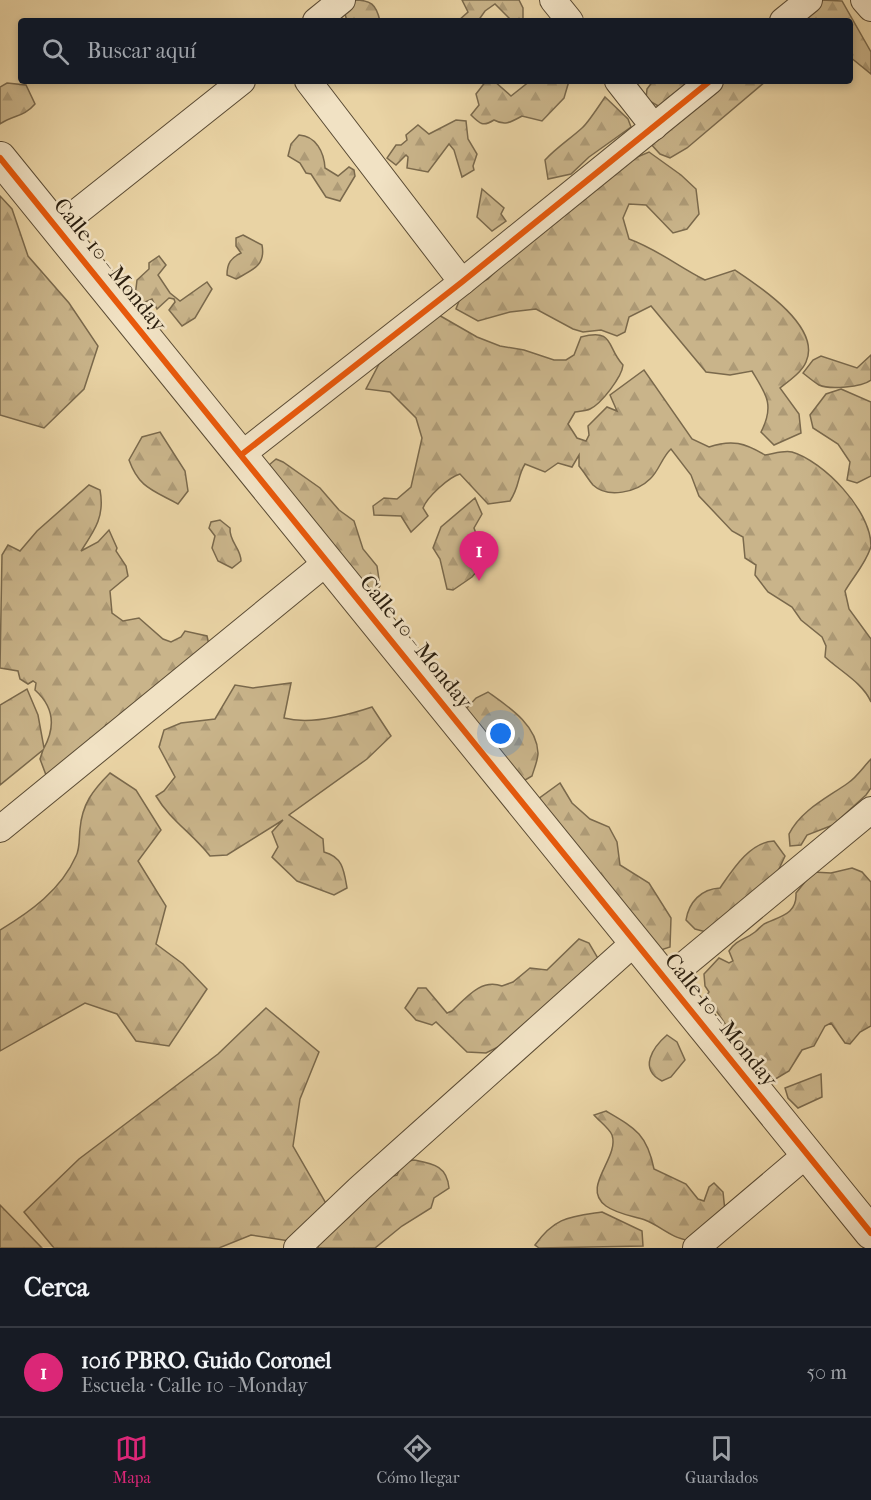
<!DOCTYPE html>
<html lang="es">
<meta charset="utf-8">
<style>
body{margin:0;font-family:"IM FELL French Canon",serif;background:#20242c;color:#f1f3f6}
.you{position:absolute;left:501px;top:734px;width:21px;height:21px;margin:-15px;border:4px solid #fff;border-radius:50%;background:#1a73e8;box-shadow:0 0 0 9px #1a73e833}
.badge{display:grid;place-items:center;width:39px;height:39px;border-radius:50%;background:#db2777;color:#fff;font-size:20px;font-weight:700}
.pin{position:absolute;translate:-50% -50px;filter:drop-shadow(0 2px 3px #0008)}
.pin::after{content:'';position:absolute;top:32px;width:21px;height:18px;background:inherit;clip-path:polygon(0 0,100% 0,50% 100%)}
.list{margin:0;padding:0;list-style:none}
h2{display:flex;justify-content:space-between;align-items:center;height:78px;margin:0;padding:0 24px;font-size:26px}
h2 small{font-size:20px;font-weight:400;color:#9ea1a6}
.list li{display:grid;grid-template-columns:39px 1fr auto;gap:18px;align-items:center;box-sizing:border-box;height:90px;padding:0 24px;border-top:2px solid #363941}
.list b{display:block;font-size:22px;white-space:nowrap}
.list p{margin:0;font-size:20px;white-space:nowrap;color:#9ea1a6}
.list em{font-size:20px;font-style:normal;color:#9ea1a6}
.icon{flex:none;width:33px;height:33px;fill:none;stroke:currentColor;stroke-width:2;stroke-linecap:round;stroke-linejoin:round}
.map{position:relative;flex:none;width:871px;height:1248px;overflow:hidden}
.search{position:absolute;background:#171b24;box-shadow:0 3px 9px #0003;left:18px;right:18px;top:18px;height:66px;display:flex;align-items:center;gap:15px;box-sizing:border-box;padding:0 21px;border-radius:6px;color:#9ea1a6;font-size:22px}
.sheet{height:168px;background:#171b24}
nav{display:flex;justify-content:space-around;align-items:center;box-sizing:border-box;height:84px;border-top:2px solid #363941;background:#171b24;font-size:16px;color:#9ea1a6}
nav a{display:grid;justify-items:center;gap:3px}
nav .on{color:#db2777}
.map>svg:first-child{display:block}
.forest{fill:url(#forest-firs);stroke:#7a694c;stroke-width:1.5}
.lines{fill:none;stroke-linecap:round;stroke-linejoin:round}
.minor-casing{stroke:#5a4b34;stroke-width:28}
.tertiary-casing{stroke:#5a4b34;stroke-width:34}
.minor{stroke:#f1e2c4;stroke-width:26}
.tertiary{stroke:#f1e2c4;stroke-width:32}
.cycleway-casing{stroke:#f1e2c4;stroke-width:10}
.cycleway{stroke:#e8590c;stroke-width:6}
.labels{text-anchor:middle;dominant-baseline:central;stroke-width:5;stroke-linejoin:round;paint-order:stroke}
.street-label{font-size:22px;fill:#2a1e0e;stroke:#f1e2c4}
</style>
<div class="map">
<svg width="871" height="1248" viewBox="0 0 871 1248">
<defs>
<pattern id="forest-firs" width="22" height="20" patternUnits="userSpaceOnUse" patternTransform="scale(1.5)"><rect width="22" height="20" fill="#c9b48a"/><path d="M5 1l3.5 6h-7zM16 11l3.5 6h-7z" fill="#ad9a76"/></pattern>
</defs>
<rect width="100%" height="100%" fill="#e9d3a4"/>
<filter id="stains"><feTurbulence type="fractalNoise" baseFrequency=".00333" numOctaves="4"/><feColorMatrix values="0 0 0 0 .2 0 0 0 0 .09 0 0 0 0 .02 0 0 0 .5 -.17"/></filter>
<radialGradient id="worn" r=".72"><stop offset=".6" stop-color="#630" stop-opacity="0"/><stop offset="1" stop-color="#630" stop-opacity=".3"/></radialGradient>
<g class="forest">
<path d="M354,0C371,0 376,4 380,21H347L345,14Z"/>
<polygon points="462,0 519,0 523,8 523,21 512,21 495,4 485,11 478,21 458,21 468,12"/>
<polygon points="821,0 842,1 871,52 871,74 850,57 850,21 792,21"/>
<path d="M486,81H494L511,96L530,81H569L564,98L542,121L522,116C511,122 505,126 494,120C483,127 480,124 471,115L479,105L476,94Z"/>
<polygon points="653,81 692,81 660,107 646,99 647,89"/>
<polygon points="716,81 766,81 687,148 670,158 660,154 650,143"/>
<path d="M7,83L26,85L35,104C23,118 14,114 0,124V87Z"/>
<path d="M605,97L628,119L631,127L589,157L571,174L548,179L545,160C557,147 570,139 582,128C587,124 601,103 605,97Z"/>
<polygon points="456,120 466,121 468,139 477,154 473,166 474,170 462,177 454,150 449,144 428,172 407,168 408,157 406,155 396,165 387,158 396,145 401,145 407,140 406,135 418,125 429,134"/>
<path d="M299,135C316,136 324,152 325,168L338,176L349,167L354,170L355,176L340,201L326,197L311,174L306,173L300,163L288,156L291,144Z"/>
<path d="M649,152L681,175L696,189L699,214L687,229L673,233L646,205L629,204L623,218L629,239C657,249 679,267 705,280L735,270C759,286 822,327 806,362C802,372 789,381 780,388L799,414L801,433L774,445L761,432C775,405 766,394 752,371L730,375L706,372L651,306L629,317L625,332L617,336L601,330L583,332L573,329L536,309L510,312L478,321L456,309L462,293L488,279L524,242L623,163Z"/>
<polygon points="482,189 504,208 501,214 506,221 492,231 477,217"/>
<polygon points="0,196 12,209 28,256 69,303 98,346 84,389 44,428 0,415"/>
<path d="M243,235L262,245C266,266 252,270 236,279L227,275C227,263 231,258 241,253L236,246V238Z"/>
<polygon points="159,256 166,265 158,275 170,293 180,301 207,282 212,289 195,318 182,326 169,310 175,302 174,299 169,298 157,309 152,299 143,303 135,297 137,280 149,269 149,263"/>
<path d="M437,314L477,337L500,346L524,350L554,360H566L574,355L581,337C615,328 606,347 623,365C622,377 601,404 590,409C586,411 580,411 575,412L568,424L577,438L586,441L589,435L588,426L607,407L617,411L610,395L644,370L692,439L709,447C732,439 745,443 765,455C773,454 784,450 792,452C823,461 871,510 871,546C867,562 853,577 845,591L849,609L871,639V702C863,683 840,671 825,657L826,646L822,637L801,620L792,607L768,592L755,575L756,565L745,558L743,537L732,531L699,496L691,475L671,449C662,457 659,471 650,479C637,492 608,499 593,485C588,479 584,472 579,466V455L572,467L558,463L545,472L525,464C517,477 520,486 510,501L488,504L460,474C449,477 427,497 423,508L428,516L411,532L401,516L374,515L373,506L384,498L397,499L411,487L422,438L416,418L390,392L366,389L379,364Z"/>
<path d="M871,355V380C862,387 830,390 819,385C814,382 808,377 803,373L813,360L821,356L857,368Z"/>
<polygon points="841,389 871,402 871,476 857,483 847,480 850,462 838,444 813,428 810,415 826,394"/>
<path d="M160,432L185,471L188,491L178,504C153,490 139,488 129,460L142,437Z"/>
<polygon points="276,459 283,462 320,488 339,510 354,521 363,549 377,566 380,586 369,600 269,465"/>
<path d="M89,485L100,490C105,516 95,530 81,551L98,542L109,530L117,548L116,551L126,566L128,576L110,591L112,613L123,621L139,618L163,639L171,642L181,637L185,631L207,636L209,645L121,722L106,725L104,730L46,775L40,759L43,750L0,785V705L27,689L38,715L44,748C56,726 54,707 35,690L36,683L33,681L28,684L20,679L18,671L0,668L2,555L8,545L20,551L37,531Z"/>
<polygon points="475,498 482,514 474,528 486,560 472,577 453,590 447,589 440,559 433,548 441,527"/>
<path d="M220,520L230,528C229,542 241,548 241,561L232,568L218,561L212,548L215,536L209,528L211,522Z"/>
<path d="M291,683L284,718C310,725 345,716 372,707L391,736L367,759L289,815L323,839L324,852C343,857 344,871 347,888L334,895L297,881L272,857L278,847L272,832L283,820L227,855L210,856C193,834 170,820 156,796L164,791L175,777L159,747L164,730L181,723L215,719L235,685L253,688Z"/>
<path d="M488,692C509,707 537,725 538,753C538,760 534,769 532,776L515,786L465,710L476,698Z"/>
<path d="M871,759V788L866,795L833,825L807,835L801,845L790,846L789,834C801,810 827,798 848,783C857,777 864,766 871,759Z"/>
<path d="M110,773L136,790L161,830L138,861L166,906L156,944L183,964L207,989L169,1046L136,1041L117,1014L85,1003L0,1051V930C30,912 61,890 76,856C80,849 79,837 80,829C82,804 93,790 110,773Z"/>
<polygon points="560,783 572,803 590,819 609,827 617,842 620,865 649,883 671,918 670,947 658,951 534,802"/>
<path d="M774,841L785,856L778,871L706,932L695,929L686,920C689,902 701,889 720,888C733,869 750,842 774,841Z"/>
<path d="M852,868L862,872L871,882V1026L860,1032L850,1044L845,1043L831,1023L825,1026L814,1046L802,1050L789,1071L772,1081L737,1056L724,1031L726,1025L706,996L709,992L705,986L704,974L719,958L729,963L733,961L729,951C737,939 745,940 755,932C759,929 761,925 766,923C781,916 797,914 796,893L813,872L831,873Z"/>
<path d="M579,939L589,943L599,960L510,1041L486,1053L467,1052L436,1022L432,1025L416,1020L405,1008L418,988H426L447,1013L452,1011C466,998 481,978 502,986L513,982L530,968L547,970Z"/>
<polygon points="266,1008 319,1052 300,1099 293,1146 328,1207 296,1242 251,1235 219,1248 54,1248 24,1212 79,1159 218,1054"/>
<path d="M667,1035L677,1042L685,1060L671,1077L662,1081C638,1069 653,1047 667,1035Z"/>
<polygon points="821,1074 822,1097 798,1108 788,1098 785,1088"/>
<path d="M606,1111C635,1128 647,1134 654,1169L686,1184L698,1199L704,1201L709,1187L714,1183L723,1192L725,1211L695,1241C674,1241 663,1227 645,1220C633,1216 617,1214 606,1206C580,1187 620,1158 612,1135C609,1128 599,1121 594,1115Z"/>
<path d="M414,1160C434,1164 447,1166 449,1188L434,1198L431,1208L402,1226L375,1248H318L320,1240L349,1217L381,1179L397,1175L403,1162Z"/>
<polygon points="0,1205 42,1248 0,1248"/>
<path d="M602,1212L642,1231L643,1246L539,1248L535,1245C555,1217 569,1217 602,1212Z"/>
</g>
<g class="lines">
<defs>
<g id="minor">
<polyline points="553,0 570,21"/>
<polyline points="864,0 871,8"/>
<polyline points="316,21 342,0"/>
<polyline points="783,21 809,0"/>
<polyline points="308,81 462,282"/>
<polyline points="618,81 654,127"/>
<polyline points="57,228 242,81"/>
<polyline points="241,455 462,282 710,81"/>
<polyline points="0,829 327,562"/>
<polyline points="666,980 871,810"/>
<polyline points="297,1248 360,1188 635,942"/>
<polyline points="696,1248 807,1154"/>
</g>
<polyline id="tertiary" points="0,158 871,1233"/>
</defs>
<use href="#minor" class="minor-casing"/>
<use href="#tertiary" class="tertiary-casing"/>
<use href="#minor" class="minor"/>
<use href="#tertiary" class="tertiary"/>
<defs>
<g id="cycleway">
<polyline points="0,158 871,1233"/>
<polyline points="241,455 462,282 710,81"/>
</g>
</defs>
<use href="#cycleway" class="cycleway-casing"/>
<use href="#cycleway" class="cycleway"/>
</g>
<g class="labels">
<g class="street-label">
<text transform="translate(110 265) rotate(51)">Calle 10 - Monday</text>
<text transform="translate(416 642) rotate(51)">Calle 10 - Monday</text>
<text transform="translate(721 1020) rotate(51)">Calle 10 - Monday</text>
</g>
</g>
<rect width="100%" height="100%" filter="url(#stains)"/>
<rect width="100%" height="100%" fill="url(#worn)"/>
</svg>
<div class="you"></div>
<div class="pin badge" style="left:479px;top:581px">1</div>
<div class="search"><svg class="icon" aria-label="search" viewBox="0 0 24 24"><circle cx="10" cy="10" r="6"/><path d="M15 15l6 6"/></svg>Buscar aquí</div>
</div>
<section class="sheet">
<h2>Cerca<small></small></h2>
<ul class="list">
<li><span class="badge">1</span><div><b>1016 PBRO. Guido Coronel</b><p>Escuela · Calle 10 - Monday</p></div><em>50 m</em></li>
</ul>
</section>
<nav>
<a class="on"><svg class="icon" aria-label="map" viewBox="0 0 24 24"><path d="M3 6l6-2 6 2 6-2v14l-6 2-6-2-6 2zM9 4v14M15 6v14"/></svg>Mapa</a>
<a><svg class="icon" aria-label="directions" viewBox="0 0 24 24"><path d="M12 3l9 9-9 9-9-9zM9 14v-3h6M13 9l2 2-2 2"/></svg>Cómo llegar</a>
<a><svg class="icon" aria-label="saved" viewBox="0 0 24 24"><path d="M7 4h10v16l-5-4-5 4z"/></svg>Guardados</a>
</nav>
